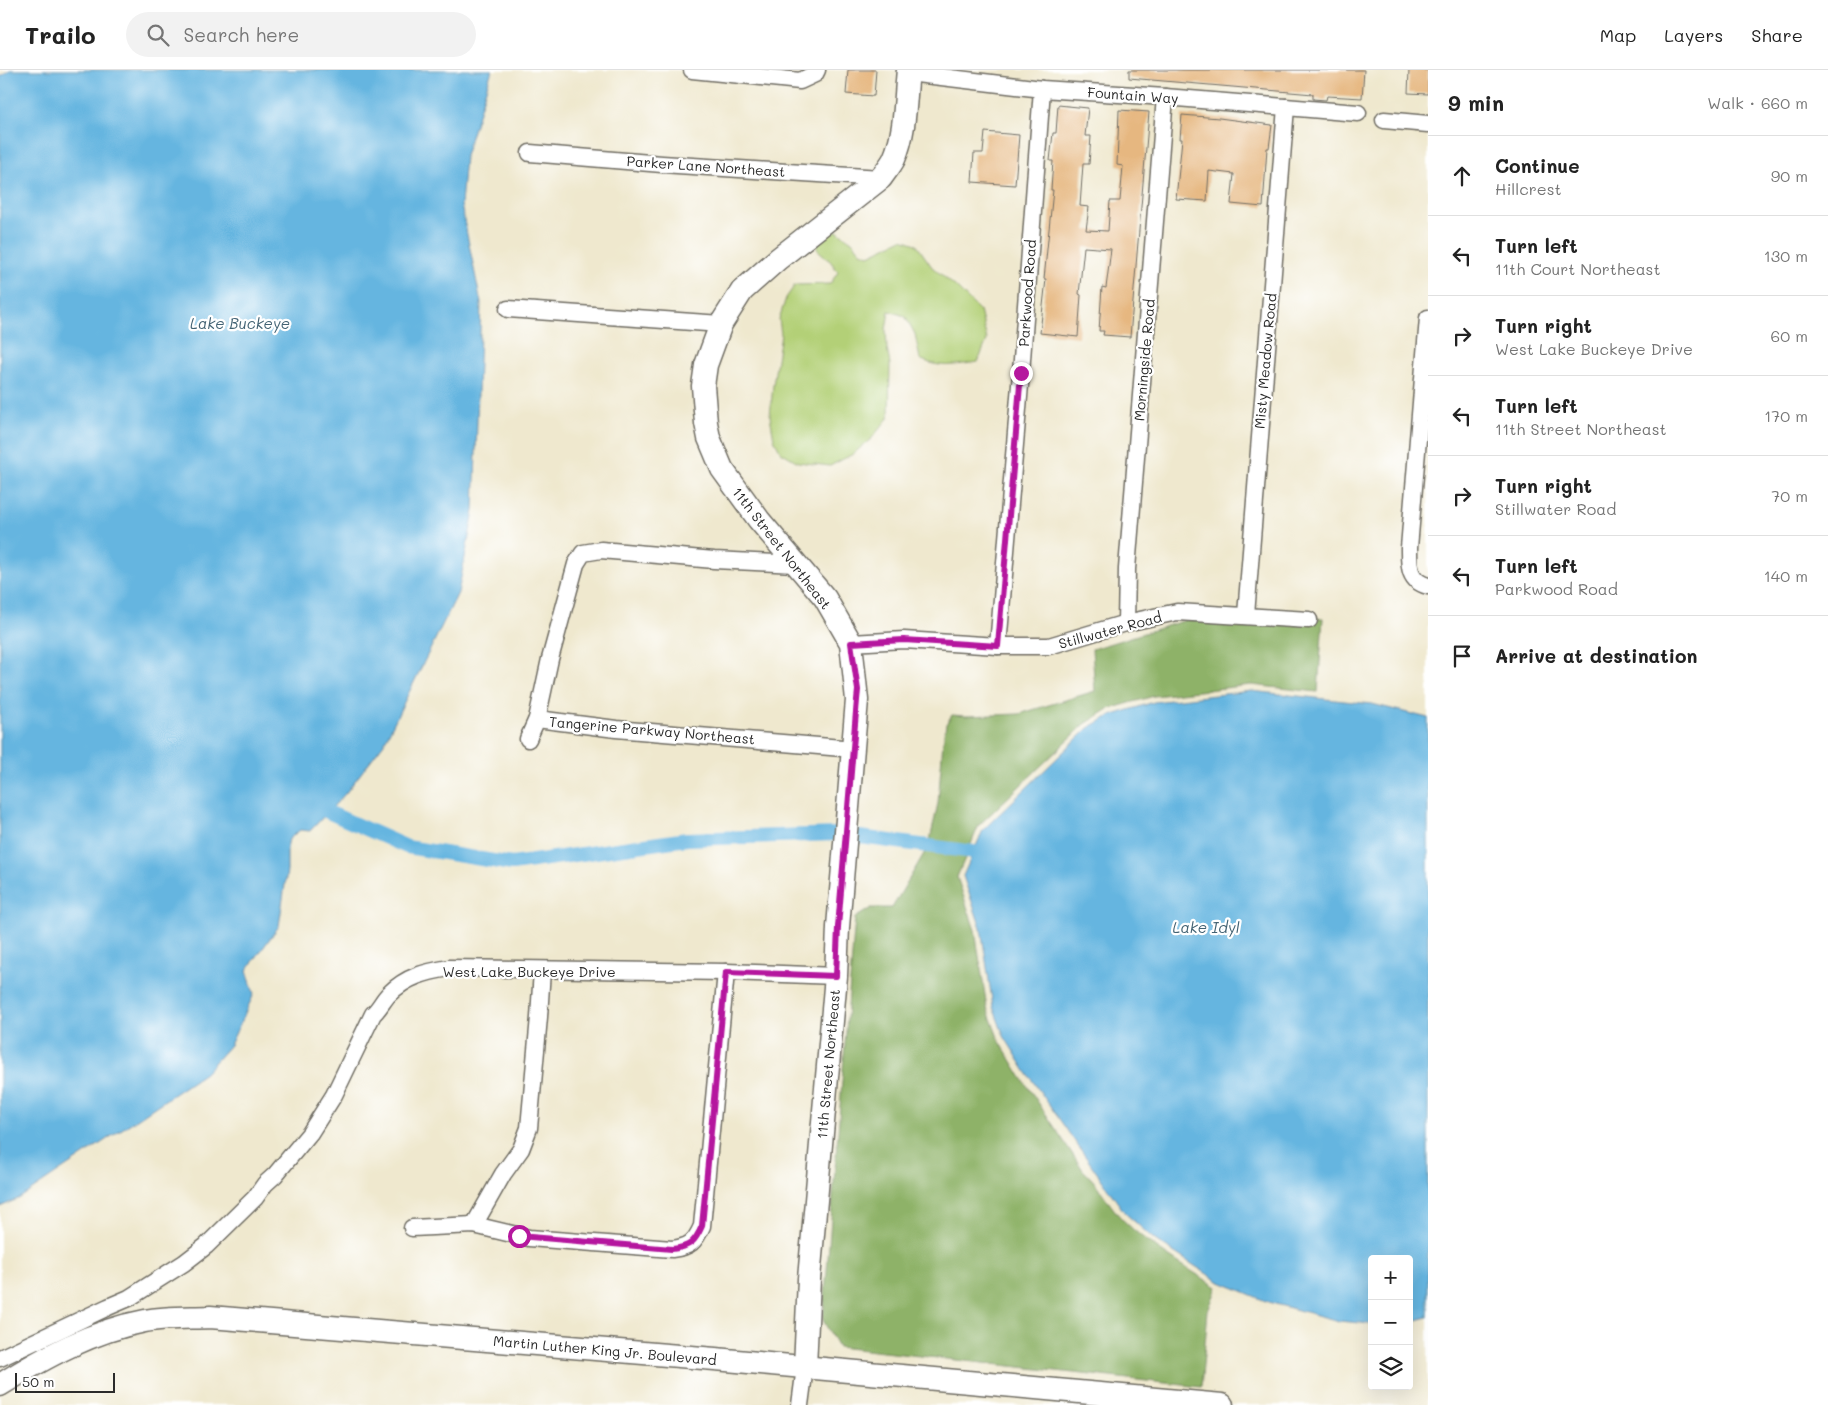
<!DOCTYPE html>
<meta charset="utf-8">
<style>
body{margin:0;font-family:Mali,sans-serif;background:#f2f2f2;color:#222}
.controls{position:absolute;right:15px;bottom:15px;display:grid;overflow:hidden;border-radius:5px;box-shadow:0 5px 20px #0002}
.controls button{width:45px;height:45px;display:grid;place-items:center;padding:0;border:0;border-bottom:1px solid #e0e0e0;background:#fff;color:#222;font:25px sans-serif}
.scale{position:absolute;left:15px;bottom:12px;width:100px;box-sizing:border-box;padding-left:5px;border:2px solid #2b2b2b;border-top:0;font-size:14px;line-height:18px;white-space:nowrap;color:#2b2b2b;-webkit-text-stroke:4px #fff;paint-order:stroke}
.stop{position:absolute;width:15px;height:15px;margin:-11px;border:4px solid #b5179e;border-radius:50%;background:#fff}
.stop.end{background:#b5179e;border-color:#fff;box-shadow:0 1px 5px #0008}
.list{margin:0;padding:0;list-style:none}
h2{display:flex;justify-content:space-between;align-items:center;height:65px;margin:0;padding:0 20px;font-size:21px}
h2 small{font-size:16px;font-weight:400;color:#767676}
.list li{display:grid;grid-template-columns:32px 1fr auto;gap:15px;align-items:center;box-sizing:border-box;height:80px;padding:0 20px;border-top:1px solid #e0e0e0}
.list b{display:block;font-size:19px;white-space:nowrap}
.list p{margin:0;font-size:16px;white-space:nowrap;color:#767676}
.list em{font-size:16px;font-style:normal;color:#767676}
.icon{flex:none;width:28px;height:28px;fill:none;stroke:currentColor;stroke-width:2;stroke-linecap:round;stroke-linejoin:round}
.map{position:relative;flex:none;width:1428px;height:1335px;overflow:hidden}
header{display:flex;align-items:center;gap:30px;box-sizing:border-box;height:70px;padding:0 25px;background:#fff;border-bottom:1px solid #e0e0e0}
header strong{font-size:24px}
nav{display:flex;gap:28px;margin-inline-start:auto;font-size:18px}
.search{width:350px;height:45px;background:#f2f2f2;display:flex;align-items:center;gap:12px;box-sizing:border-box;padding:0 18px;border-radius:28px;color:#767676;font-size:19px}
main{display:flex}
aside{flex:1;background:#fff}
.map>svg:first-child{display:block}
.green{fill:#b3d077;stroke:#6f7e51}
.forest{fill:#8eb268;stroke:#5c6e4a}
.water{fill:#65b5e0;stroke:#487086}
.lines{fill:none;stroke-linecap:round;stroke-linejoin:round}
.canal{stroke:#65b5e0;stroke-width:14}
.building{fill:#e6b780}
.street-casing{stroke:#706d64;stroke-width:19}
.secondary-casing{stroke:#706d64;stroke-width:25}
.street{stroke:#fff;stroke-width:16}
.secondary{stroke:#fff;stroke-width:22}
.route{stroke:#b5179e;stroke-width:6}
.labels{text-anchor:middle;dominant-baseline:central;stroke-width:4.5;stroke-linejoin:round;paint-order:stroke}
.street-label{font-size:14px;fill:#2b2b2b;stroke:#fff}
.water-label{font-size:15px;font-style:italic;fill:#426273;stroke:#fff}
</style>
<header>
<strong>Trailo</strong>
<div class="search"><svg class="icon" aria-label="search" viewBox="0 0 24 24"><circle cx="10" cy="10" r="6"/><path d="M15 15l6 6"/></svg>Search here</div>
<nav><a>Map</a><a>Layers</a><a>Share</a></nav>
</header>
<main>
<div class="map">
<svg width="1428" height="1335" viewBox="0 0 1428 1335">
<rect width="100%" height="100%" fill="#fff"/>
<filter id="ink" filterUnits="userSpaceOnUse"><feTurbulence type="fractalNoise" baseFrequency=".02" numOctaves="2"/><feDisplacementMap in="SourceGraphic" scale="10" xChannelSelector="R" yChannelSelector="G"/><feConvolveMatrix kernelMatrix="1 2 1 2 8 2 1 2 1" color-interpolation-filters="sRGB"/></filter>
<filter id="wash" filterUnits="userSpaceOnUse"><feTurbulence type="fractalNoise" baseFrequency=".0096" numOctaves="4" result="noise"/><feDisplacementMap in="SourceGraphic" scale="20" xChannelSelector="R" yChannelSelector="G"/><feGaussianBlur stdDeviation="1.12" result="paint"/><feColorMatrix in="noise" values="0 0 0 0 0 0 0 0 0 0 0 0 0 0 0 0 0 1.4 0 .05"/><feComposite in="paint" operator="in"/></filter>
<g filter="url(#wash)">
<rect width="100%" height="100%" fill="#efe8ce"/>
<path class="green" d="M837,161L852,171L861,182L869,185L902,169L916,174L932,197L956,217L980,241L987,270L978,292C956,295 940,299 920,289L915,264L905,246L889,241L886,260L887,279L890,294L889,347L872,368L853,384L830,396L798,392L781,382L774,369L770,346L773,315L781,264L779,249L786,228L795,215L830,214L838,202L831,192L817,179L819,166L823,163Z"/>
<path class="forest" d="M1290,547L1323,548L1318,622L1251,615L1154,626L1109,639L1085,654L979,755L957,807L975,860L987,938L999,970L1022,1008L1083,1100C1099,1114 1108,1134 1122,1149C1150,1177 1184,1196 1217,1217L1208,1241L1201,1317L838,1277L823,1250L855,848L871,838H892L929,775L938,733L943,672L946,654L952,645L966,646L1019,644L1095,621L1092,579L1186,550Z"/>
<g class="water">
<polygon points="10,0 492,0 465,86 461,135 481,233 474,441 458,523 384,673 345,724 310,761 300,760 289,769 287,778 287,801 279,856 247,900 254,924 230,975 205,1003 20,1128 0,1137 0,7"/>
<polygon points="1251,621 1372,634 1428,648 1428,1247 1409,1252 1409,1189 1372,1189 1372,1254 1339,1251 1268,1232 1218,1211 1155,1170 1125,1143 1027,1003 1004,966 993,937 981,858 963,806 983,760 1088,658 1110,646 1154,632"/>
</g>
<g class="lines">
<polyline class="canal" points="328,742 407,777 512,794 687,769 837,764 974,782"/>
</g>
<g id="blocks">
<g class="building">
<polygon points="848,0 876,0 874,26 846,24"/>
<polygon points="1129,0 1364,0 1362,28 1327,26 1326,30 1313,29 1313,24 1129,8"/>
<polygon points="1409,0 1428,0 1428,24 1408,23"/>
<polygon points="1058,35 1088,38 1085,66 1091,66 1089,94 1083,94 1080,136 1089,137 1086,160 1108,161 1110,131 1120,131 1123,96 1117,95 1119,40 1149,42 1130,267 1103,265 1104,261 1099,261 1102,217 1106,218 1111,179 1084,177 1079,224 1081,225 1078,267 1040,263 1046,209 1044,209 1053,120 1051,120 1053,91 1050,91 1053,63 1056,63"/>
<polygon points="1182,45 1219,48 1272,55 1269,78 1267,78 1263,137 1231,134 1234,104 1209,101 1207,131 1176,129 1182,69 1180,69"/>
<polygon points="985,62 1019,65 1015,115 972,112 974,83 983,83"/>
</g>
</g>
</g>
<g filter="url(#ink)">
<use href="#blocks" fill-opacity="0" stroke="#706d64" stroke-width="1"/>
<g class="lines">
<defs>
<g id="street">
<polyline points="692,0 800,11 815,4 817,0"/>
<polyline points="908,3 1042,19 1165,27 1358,43"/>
<polyline points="1384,50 1428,54"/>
<polyline points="530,83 662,94 881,108"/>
<polyline points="508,239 721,254"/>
<path d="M1428,248L1409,478C1409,495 1408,511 1428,516"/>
<polyline points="1246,545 1286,37"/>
<polyline points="1126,553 1127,499 1165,27"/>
<polyline points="851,573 904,570 998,576 1049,576 1126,553 1177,542 1309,550"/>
<polyline points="998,576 1021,303 1042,19"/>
<polyline points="537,649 616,659 854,679"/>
<polyline points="528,669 537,649 550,589 576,494 583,483 601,480 714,490 795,494"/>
<polyline points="474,1155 503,1104 521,1079 529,1058 539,947 542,900"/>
<path d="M412,1158L474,1155L529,1168L672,1179C690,1177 695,1172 702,1156L726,902"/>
<path d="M0,1288L108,1237L129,1228L184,1193L206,1176L255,1128L265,1114L275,1105L310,1063L334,1025L373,944C379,939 383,930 389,924C407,906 426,902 449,898L726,902L836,906"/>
<polyline points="800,1335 805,1297"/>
</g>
<g id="secondary">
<path d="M805,1297L809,1209L836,906L838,857L857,630L851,573L825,528L759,450L722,399L709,368L706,353L703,316L706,295L721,254L742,221L778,189L881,108C885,102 891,95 894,89C906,62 905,28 908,0"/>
<path d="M0,1315C45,1287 92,1261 145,1251C166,1247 189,1248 210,1247L715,1289L1222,1335"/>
</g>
</defs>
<use href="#street" class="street-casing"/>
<use href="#secondary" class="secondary-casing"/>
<use href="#street" class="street"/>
<use href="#secondary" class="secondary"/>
</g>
</g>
<g class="lines" filter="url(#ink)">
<path class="route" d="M519,1166L672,1179C690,1177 695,1172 702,1156L726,902L836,906L838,857L857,630L858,620L851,573L904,570L998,576L1021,303"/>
</g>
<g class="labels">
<g class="street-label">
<text transform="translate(1133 25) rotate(4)">Fountain Way</text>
<text transform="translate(706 96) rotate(4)">Parker Lane Northeast</text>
<text transform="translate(1027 223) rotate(-86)">Parkwood Road</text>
<text transform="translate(1144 290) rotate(-85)">Morningside Road</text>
<text transform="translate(1265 291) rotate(-85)">Misty Meadow Road</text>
<text transform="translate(782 478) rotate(52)">11th Street Northeast</text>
<text transform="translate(1110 560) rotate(-15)">Stillwater Road</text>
<text transform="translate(652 660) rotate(5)">Tangerine Parkway Northeast</text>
<text x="529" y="901">West Lake Buckeye Drive</text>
<text transform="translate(828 994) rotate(-85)">11th Street Northeast</text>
<text transform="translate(605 1280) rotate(5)">Martin Luther King Jr. Boulevard</text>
</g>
<g class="water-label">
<text x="240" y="253">Lake Buckeye</text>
<text x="1206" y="857">Lake Idyl</text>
</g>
</g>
</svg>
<div class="controls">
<button>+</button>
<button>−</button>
<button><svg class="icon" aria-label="layers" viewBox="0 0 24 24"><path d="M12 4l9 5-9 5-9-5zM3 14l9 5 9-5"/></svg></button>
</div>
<div class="scale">50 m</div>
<div class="stop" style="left:519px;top:1166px"></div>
<div class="stop end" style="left:1021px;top:303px"></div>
</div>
<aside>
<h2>9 min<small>Walk · 660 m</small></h2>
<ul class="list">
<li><svg class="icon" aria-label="ahead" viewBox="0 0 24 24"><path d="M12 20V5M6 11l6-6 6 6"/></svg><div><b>Continue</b><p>Hillcrest</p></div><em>90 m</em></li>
<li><svg class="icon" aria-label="left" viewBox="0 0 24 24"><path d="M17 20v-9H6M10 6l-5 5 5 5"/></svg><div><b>Turn left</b><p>11th Court Northeast</p></div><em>130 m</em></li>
<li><svg class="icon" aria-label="right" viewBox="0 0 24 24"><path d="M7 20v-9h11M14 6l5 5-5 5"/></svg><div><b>Turn right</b><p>West Lake Buckeye Drive</p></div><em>60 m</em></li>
<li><svg class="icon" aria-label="left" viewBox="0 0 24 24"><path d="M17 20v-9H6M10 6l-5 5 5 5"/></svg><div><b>Turn left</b><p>11th Street Northeast</p></div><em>170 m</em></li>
<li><svg class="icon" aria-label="right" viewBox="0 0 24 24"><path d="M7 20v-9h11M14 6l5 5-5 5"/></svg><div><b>Turn right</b><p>Stillwater Road</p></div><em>70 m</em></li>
<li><svg class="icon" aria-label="left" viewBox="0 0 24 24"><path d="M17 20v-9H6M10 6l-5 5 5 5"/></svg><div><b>Turn left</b><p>Parkwood Road</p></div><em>140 m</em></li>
<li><svg class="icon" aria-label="arrive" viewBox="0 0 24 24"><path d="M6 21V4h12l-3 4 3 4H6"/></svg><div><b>Arrive at destination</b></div></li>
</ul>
</aside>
</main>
